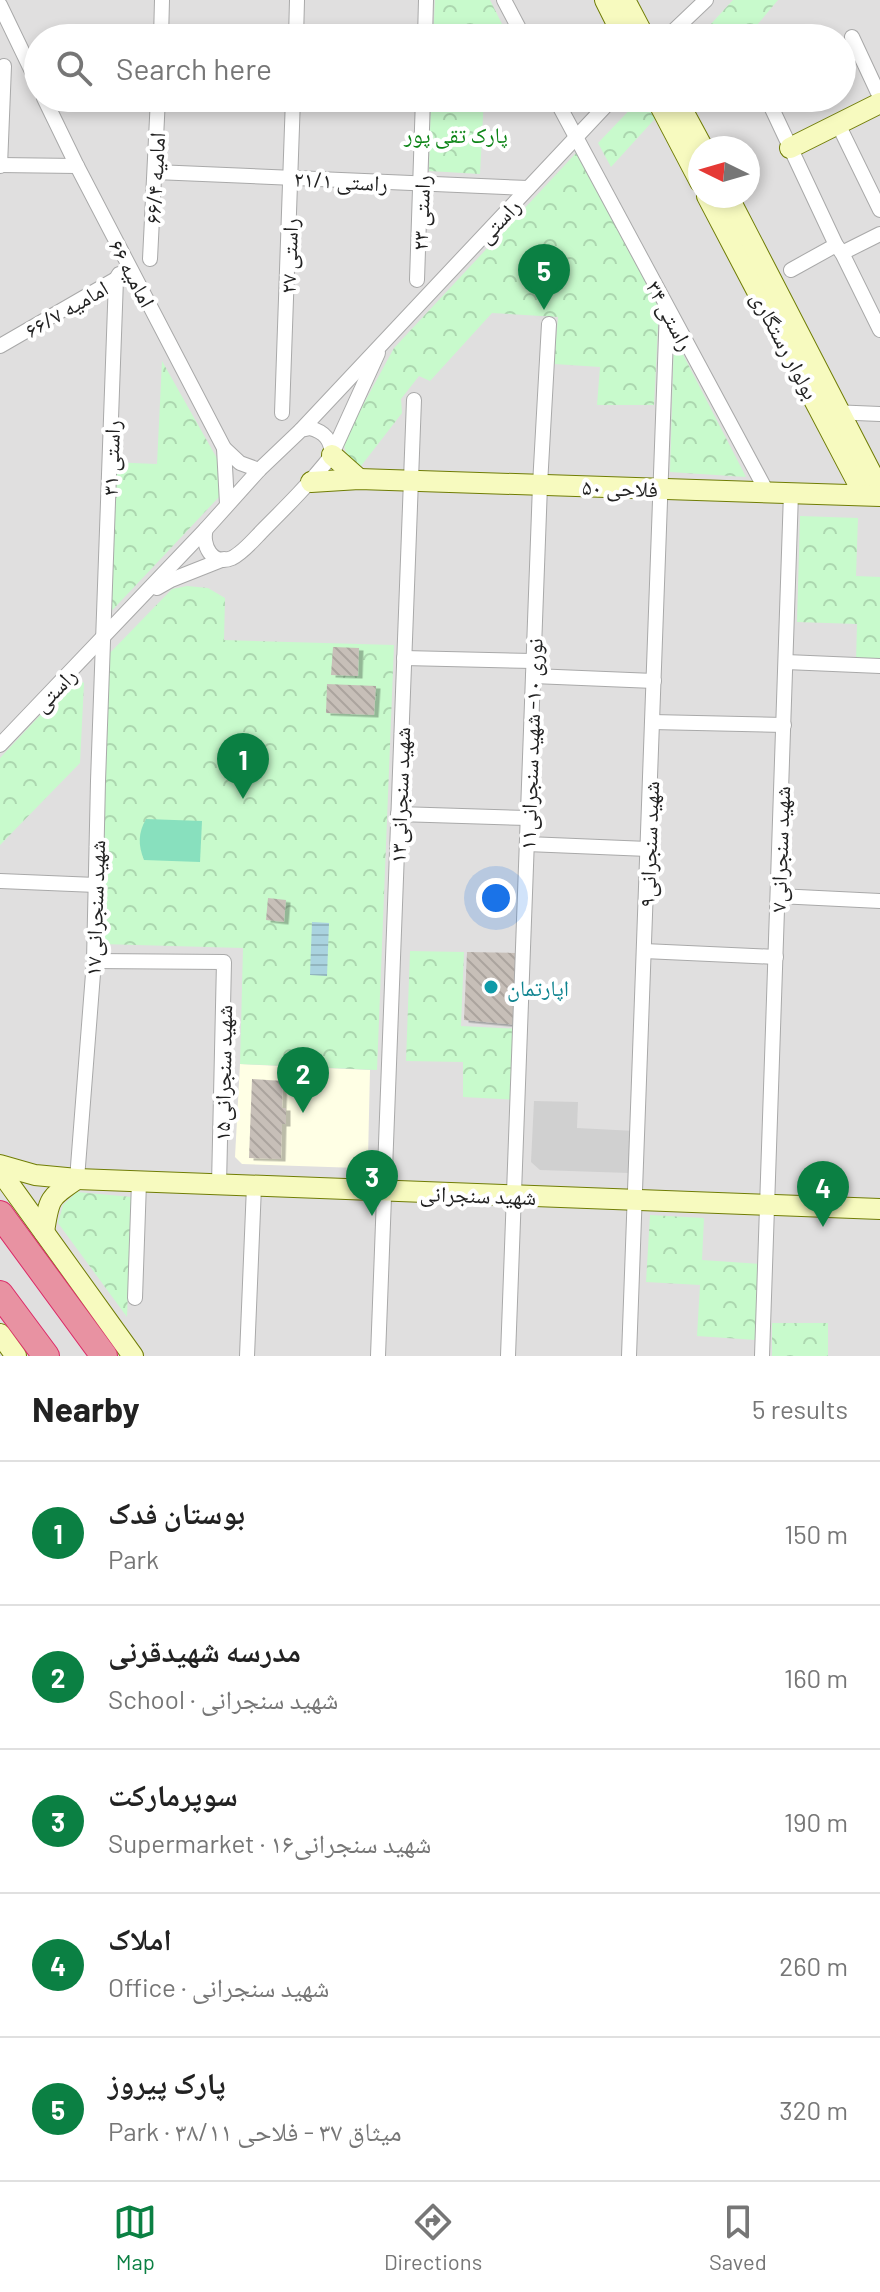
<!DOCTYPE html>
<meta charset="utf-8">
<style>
body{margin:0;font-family:Barlow,"Noto Naskh Arabic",sans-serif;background:#f2f2f2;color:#222}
.compass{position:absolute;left:688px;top:136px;width:72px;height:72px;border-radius:50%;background:#fff;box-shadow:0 4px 12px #0003;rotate:275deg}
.you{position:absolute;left:496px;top:898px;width:28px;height:28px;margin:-20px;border:6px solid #fff;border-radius:50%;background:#1a73e8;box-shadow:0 0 0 12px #1a73e833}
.badge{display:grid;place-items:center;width:52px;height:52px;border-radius:50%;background:#0b8043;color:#fff;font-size:26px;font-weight:700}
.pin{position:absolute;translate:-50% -66px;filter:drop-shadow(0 2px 4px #0008)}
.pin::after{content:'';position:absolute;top:42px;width:28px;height:24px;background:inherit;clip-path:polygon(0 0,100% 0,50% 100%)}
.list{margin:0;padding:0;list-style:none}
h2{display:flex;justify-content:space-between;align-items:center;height:104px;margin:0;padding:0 32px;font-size:34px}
h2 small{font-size:26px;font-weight:400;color:#767676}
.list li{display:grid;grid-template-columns:52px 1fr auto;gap:24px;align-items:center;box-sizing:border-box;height:144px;padding:0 32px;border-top:2px solid #e0e0e0}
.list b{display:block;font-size:30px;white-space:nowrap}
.list p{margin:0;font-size:26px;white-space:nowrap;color:#767676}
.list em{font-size:26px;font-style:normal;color:#767676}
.icon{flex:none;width:44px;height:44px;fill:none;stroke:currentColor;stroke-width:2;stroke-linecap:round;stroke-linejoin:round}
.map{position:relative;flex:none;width:880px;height:1356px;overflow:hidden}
.search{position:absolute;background:#fff;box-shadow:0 4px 12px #0003;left:24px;right:24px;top:24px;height:88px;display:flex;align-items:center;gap:20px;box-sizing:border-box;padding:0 28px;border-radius:44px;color:#767676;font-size:30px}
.sheet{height:824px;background:#fff}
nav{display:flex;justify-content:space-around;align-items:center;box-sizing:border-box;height:112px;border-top:2px solid #e0e0e0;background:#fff;font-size:22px;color:#767676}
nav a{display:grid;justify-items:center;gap:4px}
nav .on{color:#0b8043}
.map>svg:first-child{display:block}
.residential{fill:#e0dfdf;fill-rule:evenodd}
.education{fill:#ffffe5}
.religious{fill:#d0d0d0}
.park{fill:url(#park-crowns)}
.pitch{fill:#88e0be}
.water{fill:url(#water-rules)}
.building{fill:url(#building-back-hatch);filter:url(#shadow)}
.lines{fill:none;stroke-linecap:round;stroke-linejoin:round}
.street-casing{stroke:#a9a9a9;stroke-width:16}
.secondary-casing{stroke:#707d05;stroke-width:22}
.highway-casing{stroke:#dc2a67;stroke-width:28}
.street{stroke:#fff;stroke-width:14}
.secondary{stroke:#f7fabf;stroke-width:20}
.highway{stroke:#e892a2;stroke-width:26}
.culture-dot{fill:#0f9aa8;stroke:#fff;stroke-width:3}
.labels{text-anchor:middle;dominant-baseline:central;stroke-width:8;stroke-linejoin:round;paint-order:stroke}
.park-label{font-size:22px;fill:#0c8416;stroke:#fff}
.street-label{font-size:22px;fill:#222;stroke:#fff}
.culture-label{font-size:22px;fill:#0d838f;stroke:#fff;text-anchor:start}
</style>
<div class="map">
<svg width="880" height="1356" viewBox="0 0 880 1356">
<defs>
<pattern id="park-crowns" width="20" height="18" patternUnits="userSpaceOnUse" patternTransform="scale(2)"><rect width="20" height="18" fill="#c8facc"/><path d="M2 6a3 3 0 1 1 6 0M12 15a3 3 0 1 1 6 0" fill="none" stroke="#acd6af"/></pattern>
<pattern id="water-rules" width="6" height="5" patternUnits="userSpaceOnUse" patternTransform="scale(2)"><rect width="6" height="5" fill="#aad3df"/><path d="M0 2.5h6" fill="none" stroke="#92b5bf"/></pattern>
<pattern id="building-back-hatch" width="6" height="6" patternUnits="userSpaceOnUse" patternTransform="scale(2)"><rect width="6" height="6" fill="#c7bfb8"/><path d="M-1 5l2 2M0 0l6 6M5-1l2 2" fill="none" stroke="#aba49e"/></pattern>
<filter id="shadow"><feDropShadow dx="4.5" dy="2.5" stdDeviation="0" flood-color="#0004"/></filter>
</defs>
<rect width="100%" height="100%" fill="#f2efe9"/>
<path class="residential" d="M0,0H880V1356H0ZM38,38H842V98H38ZM700,148H748V196H700Z"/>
<polygon class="education" points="240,1064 370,1070 368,1158 358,1168 242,1164 235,1157"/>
<polygon class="religious" points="534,1101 578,1102 577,1128 635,1131 629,1173 540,1170 531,1162"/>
<g class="park">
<polygon points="435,0 490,0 509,38 433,38"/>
<polygon points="733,0 778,0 746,38 698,38"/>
<polygon points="431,98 484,98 480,174 429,171"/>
<polygon points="641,98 656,98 662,111 611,167 598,143"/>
<polygon points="577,152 659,307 654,405 597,405 600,367 554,364 558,317 492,313 430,381 419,376 401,399 402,413 361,466 348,459 343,442 394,348"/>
<polygon points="674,337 746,477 670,472"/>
<polygon points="162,361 219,462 219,497 103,620 109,462 157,464"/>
<polygon points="800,516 858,518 856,576 880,577 880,662 856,661 857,624 797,622"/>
<polygon points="187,586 208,588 225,598 224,640 394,645 377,1070 240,1064 243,948 101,944 103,660 172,589"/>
<polygon points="76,677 84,683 80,763 0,845 0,758"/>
<polygon points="410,951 464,952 461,1026 521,1029 517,1100 463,1097 463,1062 406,1061"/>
<polygon points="77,1192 132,1197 127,1317 58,1223 63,1205"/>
<polygon points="650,1215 704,1218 702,1260 761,1264 756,1340 697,1336 700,1285 646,1282"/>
<rect x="772" y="1323" width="56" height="33"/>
</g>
<path class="pitch" d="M146,819L202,821L200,862L144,860C138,845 138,833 146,819Z"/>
<polygon class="water" points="312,922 329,923 327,976 310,975"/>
<g class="building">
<polygon points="333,647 359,648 358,676 331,675"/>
<polygon points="327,684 376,686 374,715 326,713"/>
<polygon points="268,898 286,900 284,922 266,920"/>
<polygon points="467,952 517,953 517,1025 464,1020"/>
<polygon points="252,1079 283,1081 282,1108 286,1108 286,1124 282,1124 281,1159 249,1158"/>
</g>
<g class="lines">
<defs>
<g id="street">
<polyline points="504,0 524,38"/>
<polyline points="0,5 38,84"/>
<polyline points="852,37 880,97"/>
<polyline points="161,38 162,0"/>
<polyline points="296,38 297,0"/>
<polyline points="425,38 426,0"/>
<polyline points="666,38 706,0"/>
<polyline points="44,98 77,166 224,448 240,463 259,470"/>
<polyline points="555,98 767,492"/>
<polyline points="767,98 836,245 842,253 880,330"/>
<polyline points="838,124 880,210"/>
<polyline points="0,165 77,166"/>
<polyline points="0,166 4,66"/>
<polyline points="155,172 528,188"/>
<polyline points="842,253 880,234"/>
<polyline points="150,259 158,98"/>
<polyline points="791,270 836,245"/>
<polyline points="417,280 423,98"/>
<polyline points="0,346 116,279 119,274"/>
<polyline points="832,412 880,414"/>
<polyline points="282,413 293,98"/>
<path d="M310,428C325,432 331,440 332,455C311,482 288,505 264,529C255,538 244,552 232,558C212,567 201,544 206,529L259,470L301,430Z"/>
<polyline points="301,430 613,98"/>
<polyline points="224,448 227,504"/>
<polyline points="332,454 378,353"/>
<polyline points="157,588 171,580 224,559"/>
<polyline points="404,658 533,661"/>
<polyline points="786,662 880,666"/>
<polyline points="533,676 654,681"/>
<polyline points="652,722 784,725"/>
<polyline points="0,745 206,529"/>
<polyline points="398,814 528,818"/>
<polyline points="527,844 648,849"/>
<polyline points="0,881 96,885"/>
<polyline points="778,896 880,901"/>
<polyline points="644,951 776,957"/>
<polyline points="94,961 224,962 219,1185"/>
<polyline points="77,1179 94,961 98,781 116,279"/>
<polyline points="135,1298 139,1182"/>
<polyline points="247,1356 254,1186"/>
<polyline points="378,1356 414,400"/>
<polyline points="508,1356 540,485 549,324"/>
<polyline points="629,1356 667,308"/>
<polyline points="762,1356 791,493"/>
</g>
<g id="secondary">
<polyline points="605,0 624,38"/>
<polyline points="625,0 645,38"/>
<polyline points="656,98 700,182"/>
<polyline points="676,98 703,148"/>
<polyline points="790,148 880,103"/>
<polyline points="707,196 864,495"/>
<polyline points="728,196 880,490"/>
<polyline points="332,455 359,479"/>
<polyline points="311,482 359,479 880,496"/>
<polyline points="0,1165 35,1175 77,1179 880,1209"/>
<polyline points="0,1171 133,1356"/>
<path d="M44,1232C49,1198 49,1198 77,1179"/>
<polyline points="0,1334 16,1356"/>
</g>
<g id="highway">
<polyline points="0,1214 104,1356"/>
<polyline points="0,1294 46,1356"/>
</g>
</defs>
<use href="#street" class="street-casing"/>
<use href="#secondary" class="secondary-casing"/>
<use href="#highway" class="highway-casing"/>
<use href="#street" class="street"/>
<use href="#secondary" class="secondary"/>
<use href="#highway" class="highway"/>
</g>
<circle class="culture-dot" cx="491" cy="987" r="8"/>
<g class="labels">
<g class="park-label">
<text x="456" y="134">پارک تقی پور</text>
</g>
<g class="street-label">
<text transform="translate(154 178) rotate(-87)">امامیه ۶۶/۴</text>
<text transform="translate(341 180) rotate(3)">راستی ۲۱/۱</text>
<text transform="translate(420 213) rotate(-88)">راستی ۲۳</text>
<text transform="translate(498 220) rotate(-47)">راستی</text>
<text transform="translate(288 256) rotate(-88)">راستی ۲۷</text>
<text transform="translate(133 273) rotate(62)">امامیه ۶۶</text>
<text transform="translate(66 308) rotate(-30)">امامیه ۶۶/۷</text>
<text transform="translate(671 315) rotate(62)">راستی ۳۴</text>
<text transform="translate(786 345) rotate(62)">بولوار رستگاری</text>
<text transform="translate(110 458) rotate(-88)">راستی ۳۱</text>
<text transform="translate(620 487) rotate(2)">فلاحی ۵۰</text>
<text transform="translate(54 689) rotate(-46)">راستی</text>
<text transform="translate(530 744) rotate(-88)">نوری ۱۰- شهید سنجرانی۱۱</text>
<text transform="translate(399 795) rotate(-88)">شهید سنجرانی۱۳</text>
<text transform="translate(648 844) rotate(-88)">شهید سنجرانی۹</text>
<text transform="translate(779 849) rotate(-88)">شهید سنجرانی۷</text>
<text transform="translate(94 908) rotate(-88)">شهید سنجرانی۱۷</text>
<text transform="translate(222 1073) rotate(-89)">شهید سنجرانی۱۵</text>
<text transform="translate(478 1194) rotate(2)">شهید سنجرانی</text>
</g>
<g class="culture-label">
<text x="507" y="987">اپارتمان</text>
</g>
</g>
</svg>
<svg class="compass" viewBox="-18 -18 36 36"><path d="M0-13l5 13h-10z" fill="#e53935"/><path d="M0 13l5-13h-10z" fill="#767676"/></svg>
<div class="you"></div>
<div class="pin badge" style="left:243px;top:799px">1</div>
<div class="pin badge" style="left:303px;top:1113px">2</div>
<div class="pin badge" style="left:372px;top:1216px">3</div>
<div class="pin badge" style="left:823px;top:1227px">4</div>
<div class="pin badge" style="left:544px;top:310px">5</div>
<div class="search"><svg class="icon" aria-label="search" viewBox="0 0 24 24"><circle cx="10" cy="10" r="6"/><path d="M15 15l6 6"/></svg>Search here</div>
</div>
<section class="sheet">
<h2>Nearby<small>5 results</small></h2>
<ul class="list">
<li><span class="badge">1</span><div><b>بوستان فدک</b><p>Park</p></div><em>150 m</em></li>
<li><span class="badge">2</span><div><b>مدرسه شهیدقرنی</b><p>School · شهید سنجرانی</p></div><em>160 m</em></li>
<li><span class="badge">3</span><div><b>سوپرمارکت</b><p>Supermarket · شهید سنجرانی۱۶</p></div><em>190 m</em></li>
<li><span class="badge">4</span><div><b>املاک</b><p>Office · شهید سنجرانی</p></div><em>260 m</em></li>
<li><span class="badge">5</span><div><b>پارک پیروز</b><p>Park · میثاق ۳۷ - فلاحی ۳۸/۱۱</p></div><em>320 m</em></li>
</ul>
</section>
<nav>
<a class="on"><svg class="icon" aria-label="map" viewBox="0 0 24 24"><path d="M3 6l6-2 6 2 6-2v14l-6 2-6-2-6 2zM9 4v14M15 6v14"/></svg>Map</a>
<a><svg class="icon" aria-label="directions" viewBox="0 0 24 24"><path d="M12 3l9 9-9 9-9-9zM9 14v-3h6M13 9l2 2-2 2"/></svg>Directions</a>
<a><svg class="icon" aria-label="saved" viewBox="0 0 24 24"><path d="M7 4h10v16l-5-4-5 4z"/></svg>Saved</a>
</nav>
